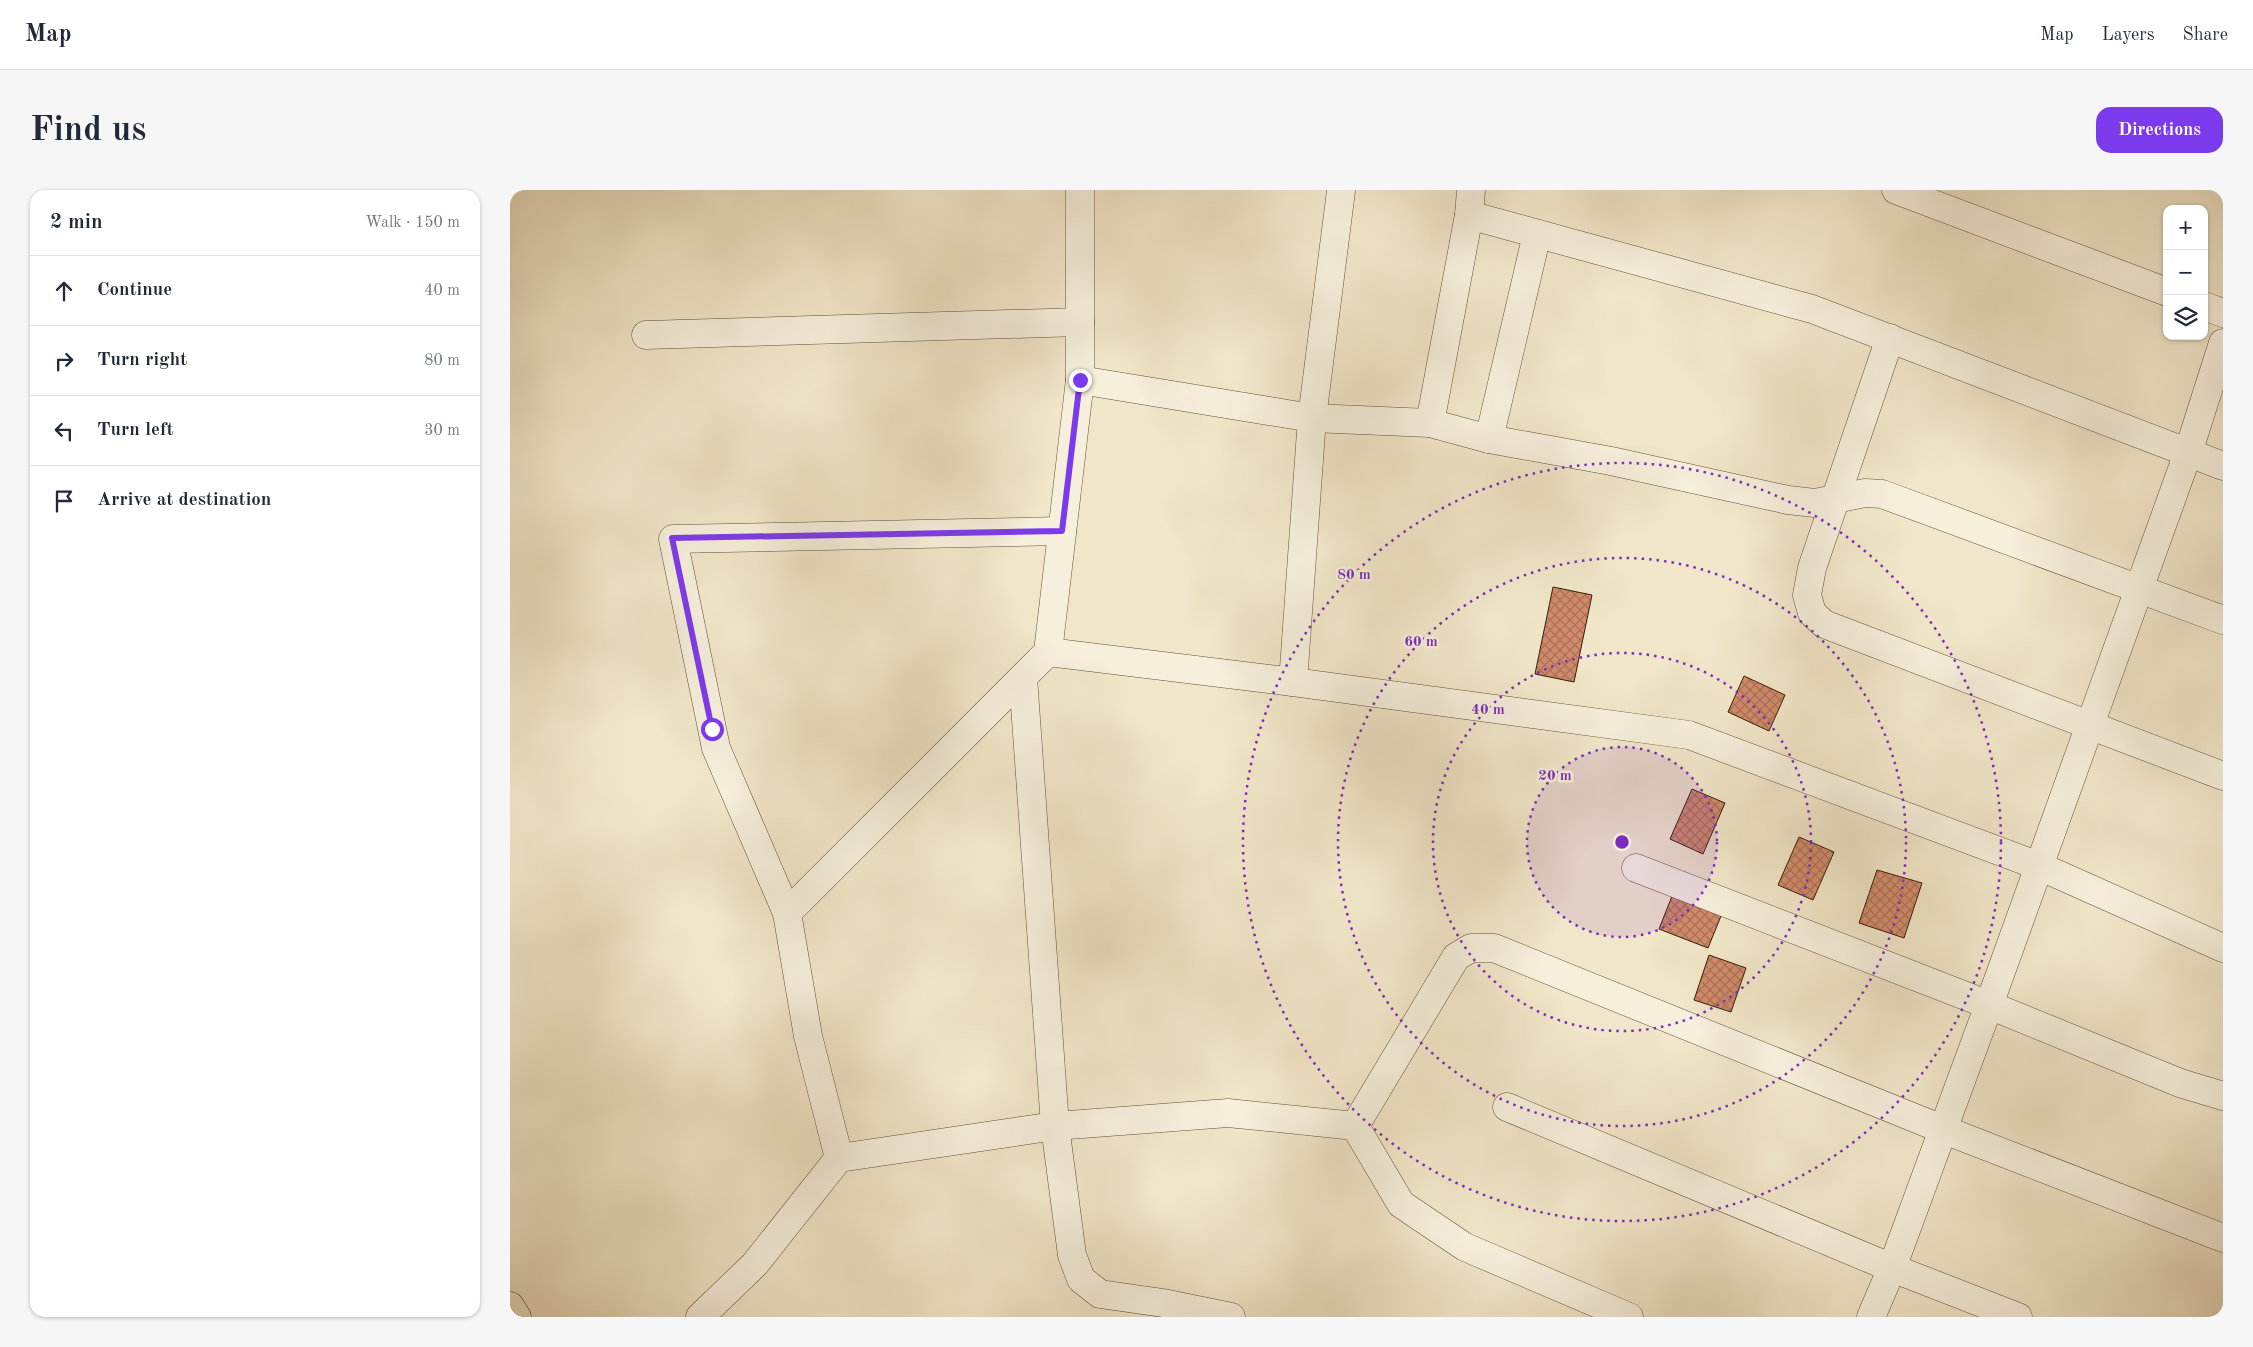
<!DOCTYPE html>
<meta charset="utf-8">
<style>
body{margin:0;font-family:"Old Standard TT",serif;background:#f6f6f7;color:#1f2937}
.controls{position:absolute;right:15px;top:15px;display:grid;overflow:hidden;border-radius:10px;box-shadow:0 1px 4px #0004}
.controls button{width:45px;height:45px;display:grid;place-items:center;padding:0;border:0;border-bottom:1px solid #e0e1e3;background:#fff;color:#1f2937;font:25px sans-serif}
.stop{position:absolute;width:15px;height:15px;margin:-11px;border:4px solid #7c3aed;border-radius:50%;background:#fff}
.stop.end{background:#7c3aed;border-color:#fff;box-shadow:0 1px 5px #0008}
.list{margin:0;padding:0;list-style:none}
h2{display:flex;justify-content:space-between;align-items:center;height:65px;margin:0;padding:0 20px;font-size:21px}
h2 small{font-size:16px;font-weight:400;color:#747a83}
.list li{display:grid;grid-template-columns:32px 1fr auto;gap:15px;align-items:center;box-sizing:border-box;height:70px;padding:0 20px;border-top:1px solid #e0e1e3}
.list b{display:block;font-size:19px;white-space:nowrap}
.list em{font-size:16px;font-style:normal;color:#747a83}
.icon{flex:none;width:28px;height:28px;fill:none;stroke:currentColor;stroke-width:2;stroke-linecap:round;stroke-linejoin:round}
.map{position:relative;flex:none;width:1713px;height:1127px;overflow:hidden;border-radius:15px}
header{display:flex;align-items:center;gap:30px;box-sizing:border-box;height:70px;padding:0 25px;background:#fff;border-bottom:1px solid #e0e1e3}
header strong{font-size:24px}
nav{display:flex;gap:28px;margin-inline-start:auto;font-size:18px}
.intro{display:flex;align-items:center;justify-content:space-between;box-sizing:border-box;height:120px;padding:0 30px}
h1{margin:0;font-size:35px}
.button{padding:12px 22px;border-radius:15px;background:#7c3aed;color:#fff;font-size:18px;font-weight:700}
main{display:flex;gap:30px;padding:0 30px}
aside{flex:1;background:#fff;border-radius:15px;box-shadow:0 1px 4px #0004}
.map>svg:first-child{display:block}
.building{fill:url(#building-cross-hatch);stroke:#351e02}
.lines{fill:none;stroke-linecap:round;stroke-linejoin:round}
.minor-casing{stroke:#645034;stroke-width:29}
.major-casing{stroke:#351e02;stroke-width:29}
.minor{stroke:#f6efdc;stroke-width:28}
.major{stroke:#f1e6c9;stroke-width:28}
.route{stroke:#7c3aed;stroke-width:6}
.ring{fill:none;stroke:#7b2cbf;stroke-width:2.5;stroke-dasharray:2.5 5}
.centre{fill:#7b2cbf;stroke:#f6efdc;stroke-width:2.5}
.ring-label{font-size:15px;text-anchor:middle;font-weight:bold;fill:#7b2cbf;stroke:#f6efdc;stroke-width:5;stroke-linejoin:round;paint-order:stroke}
</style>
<header>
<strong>Map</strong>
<nav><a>Map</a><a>Layers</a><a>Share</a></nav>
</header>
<div class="intro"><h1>Find us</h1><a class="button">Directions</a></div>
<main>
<aside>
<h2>2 min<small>Walk · 150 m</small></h2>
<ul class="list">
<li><svg class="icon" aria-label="ahead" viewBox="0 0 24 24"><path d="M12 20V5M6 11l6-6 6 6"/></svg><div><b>Continue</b></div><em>40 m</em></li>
<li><svg class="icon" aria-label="right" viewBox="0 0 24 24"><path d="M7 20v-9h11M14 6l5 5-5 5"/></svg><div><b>Turn right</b></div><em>80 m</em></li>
<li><svg class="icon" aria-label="left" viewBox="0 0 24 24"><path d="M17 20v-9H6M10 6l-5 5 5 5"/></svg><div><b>Turn left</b></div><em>30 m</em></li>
<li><svg class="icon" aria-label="arrive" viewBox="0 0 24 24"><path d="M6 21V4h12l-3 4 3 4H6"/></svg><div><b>Arrive at destination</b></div></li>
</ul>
</aside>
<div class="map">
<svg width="1713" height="1127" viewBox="0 0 1713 1127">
<defs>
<pattern id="building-cross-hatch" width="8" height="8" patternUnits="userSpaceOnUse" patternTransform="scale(1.25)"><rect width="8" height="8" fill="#d28b6c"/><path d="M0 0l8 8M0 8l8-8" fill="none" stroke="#ab7157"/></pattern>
</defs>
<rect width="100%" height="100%" fill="#f1e6c9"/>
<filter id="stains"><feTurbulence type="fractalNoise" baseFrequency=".004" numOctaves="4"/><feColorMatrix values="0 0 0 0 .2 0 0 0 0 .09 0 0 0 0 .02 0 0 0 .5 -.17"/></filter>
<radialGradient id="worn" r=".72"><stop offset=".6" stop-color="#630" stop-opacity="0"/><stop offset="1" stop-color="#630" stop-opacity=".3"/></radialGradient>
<g class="building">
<polygon points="1043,397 1082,405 1064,492 1025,484"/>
<polygon points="1234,486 1275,505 1259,541 1218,522"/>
<polygon points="1182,599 1215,613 1193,664 1160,649"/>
<polygon points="1289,647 1324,662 1303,710 1268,695"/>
<polygon points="1367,680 1412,693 1394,748 1349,733"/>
<polygon points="1164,701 1213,721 1198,758 1149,739"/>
<polygon points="1199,765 1236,778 1221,822 1184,810"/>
</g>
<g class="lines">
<defs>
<g id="minor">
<polyline points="1386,0 1657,102"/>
<polyline points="959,25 1302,119 1713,276"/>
<polyline points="1694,116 1713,123"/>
<polyline points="136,145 570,132"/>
<polyline points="1380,148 1302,378 1297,405 1302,423 1314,434 1713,586"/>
<polyline points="570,190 802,228 920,233 979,249 1101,271 1278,310 1305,313 1355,303 1372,304 1713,430"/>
<polyline points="920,233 959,25 961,0"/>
<polyline points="979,249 1027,44"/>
<polyline points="538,462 783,492 1179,545 1529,676 1713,758"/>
<polyline points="513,487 545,936 562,1065 571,1089 590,1104 653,1113 721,1127"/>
<polyline points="783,492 802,228 831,1"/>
<polyline points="1126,678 1479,815 1670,893 1713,906"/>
<polyline points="277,723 206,558 163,349 552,341"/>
<polyline points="997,917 1382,1078 1508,1127"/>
<polyline points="845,936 946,767 961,758 984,758 1432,939 1713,1048"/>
<polyline points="845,936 891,1014 955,1057 1119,1127"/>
<polyline points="329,968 545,936 718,923 845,936"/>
<polyline points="190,1127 245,1074 329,968 298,846 277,723 538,462 570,190 570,0"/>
<polyline points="1361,1127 1382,1078 1479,815 1678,263 1713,153"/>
</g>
<polyline id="major" points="0,1116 7,1127"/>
</defs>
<use href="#minor" class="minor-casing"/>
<use href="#major" class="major-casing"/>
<use href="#minor" class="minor"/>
<use href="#major" class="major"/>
</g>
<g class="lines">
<polyline class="route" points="202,539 162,348 552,341 570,190"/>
</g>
<circle cx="1112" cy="652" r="95" fill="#7b2cbf" fill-opacity=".12"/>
<g class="ring">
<circle cx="1112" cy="652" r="95"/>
<circle cx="1112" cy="652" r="189"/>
<circle cx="1112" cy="652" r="284"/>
<circle cx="1112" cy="652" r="379"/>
</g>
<circle cx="1112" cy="652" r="8" class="centre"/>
<g class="ring-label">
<text x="844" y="389">80 m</text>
<text x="911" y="456">60 m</text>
<text x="978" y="524">40 m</text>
<text x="1045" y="590">20 m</text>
</g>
<rect width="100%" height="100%" filter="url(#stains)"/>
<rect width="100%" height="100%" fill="url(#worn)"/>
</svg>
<div class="controls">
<button>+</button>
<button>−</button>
<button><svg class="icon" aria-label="layers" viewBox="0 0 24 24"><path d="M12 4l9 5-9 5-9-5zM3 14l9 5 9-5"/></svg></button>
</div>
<div class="stop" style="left:202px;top:539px"></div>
<div class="stop end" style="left:570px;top:190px"></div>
</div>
</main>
